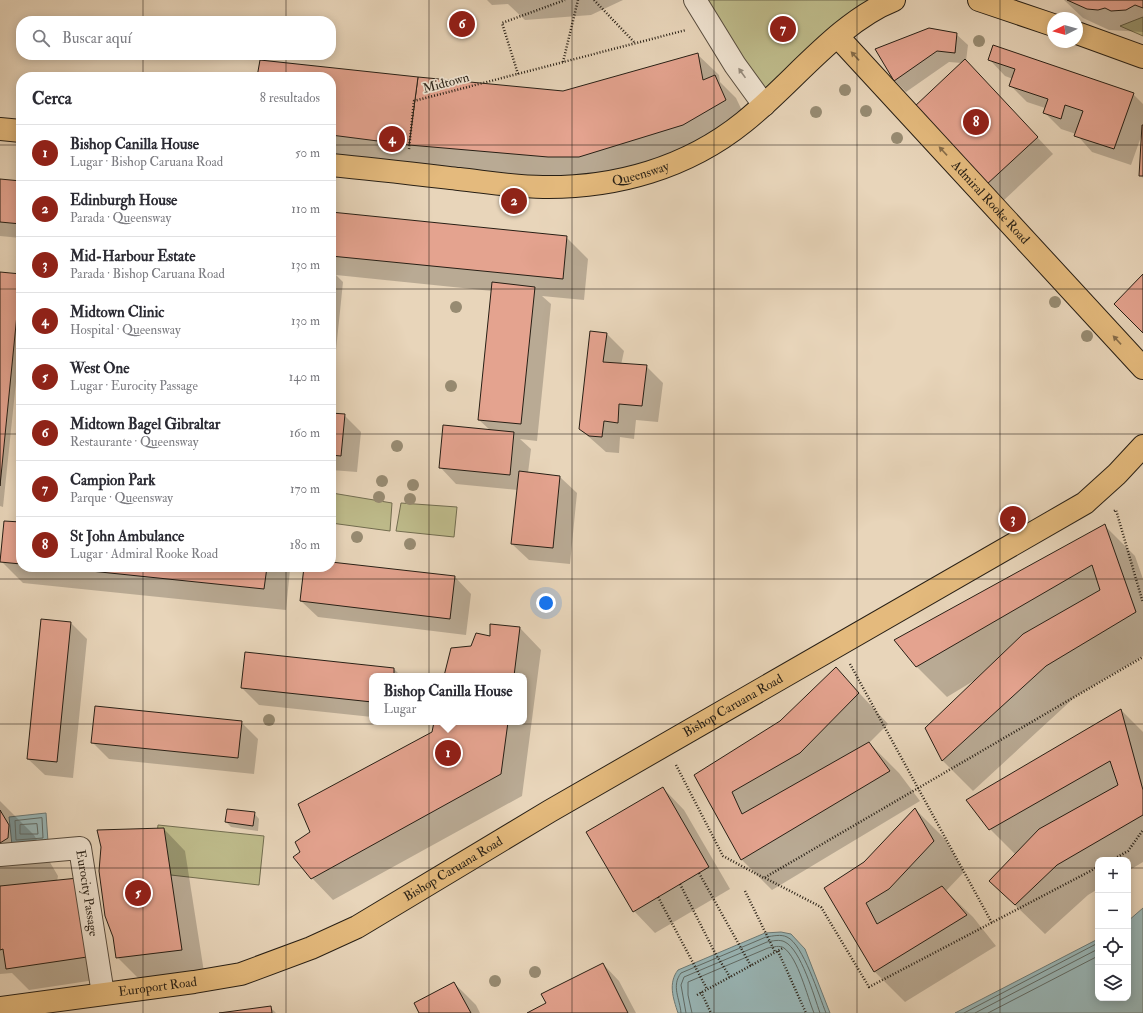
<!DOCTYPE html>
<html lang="es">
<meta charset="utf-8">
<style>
body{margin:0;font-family:"IM FELL Double Pica",serif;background:#f2f2f3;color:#2b2b33}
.controls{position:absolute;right:12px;bottom:12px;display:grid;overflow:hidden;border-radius:8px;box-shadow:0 2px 10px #0003}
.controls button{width:36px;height:36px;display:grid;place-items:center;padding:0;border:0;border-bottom:1px solid #e1e1e2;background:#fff;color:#2b2b33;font:20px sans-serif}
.compass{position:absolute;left:1047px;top:12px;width:36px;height:36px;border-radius:50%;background:#fff;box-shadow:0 2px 10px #0003;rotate:264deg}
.you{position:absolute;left:546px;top:603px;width:14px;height:14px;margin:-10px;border:3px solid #fff;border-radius:50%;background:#1a73e8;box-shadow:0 0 0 6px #1a73e833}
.badge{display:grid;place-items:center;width:26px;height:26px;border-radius:50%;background:#8f2418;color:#fff;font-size:13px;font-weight:700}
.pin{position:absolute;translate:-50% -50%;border:2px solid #fff;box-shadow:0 1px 4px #0006}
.popup{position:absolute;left:369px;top:673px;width:158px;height:52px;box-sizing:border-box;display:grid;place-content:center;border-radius:8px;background:#fff;filter:drop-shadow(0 1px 3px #0005);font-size:13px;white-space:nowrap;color:#7c7c81}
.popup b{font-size:15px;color:#2b2b33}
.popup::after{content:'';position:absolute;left:50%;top:100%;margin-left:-8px;border:8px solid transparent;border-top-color:#fff}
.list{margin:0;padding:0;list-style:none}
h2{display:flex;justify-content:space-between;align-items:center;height:52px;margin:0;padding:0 16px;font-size:17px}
h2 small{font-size:13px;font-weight:400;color:#7c7c81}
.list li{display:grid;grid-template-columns:26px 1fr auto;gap:12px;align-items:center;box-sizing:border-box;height:56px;padding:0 16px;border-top:1px solid #e1e1e2}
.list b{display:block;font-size:15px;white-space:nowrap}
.list p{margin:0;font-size:13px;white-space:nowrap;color:#7c7c81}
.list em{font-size:13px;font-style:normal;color:#7c7c81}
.icon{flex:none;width:22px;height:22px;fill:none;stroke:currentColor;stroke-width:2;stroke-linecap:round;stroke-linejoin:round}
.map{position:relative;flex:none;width:1143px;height:1013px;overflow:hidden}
.search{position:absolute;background:#fff;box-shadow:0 2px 10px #0003;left:16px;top:16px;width:320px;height:44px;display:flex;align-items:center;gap:10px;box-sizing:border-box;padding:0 14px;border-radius:16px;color:#7c7c81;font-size:15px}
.panel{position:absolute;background:#fff;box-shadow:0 2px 10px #0003;left:16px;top:72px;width:320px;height:500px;border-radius:16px}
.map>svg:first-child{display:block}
.green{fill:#bebb8b;stroke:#726d50}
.water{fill:#99b7b8;stroke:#6b7a77}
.shadow{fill:#0003}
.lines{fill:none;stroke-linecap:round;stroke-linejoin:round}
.shore{stroke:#606b66;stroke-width:1}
.building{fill:#e4a38f;stroke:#271f15}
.minor-casing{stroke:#574c3e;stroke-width:24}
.major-casing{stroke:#271f15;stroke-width:24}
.path{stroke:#271f15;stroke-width:2.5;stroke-dasharray:1 2;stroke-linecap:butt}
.minor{stroke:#f0e4d2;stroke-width:22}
.major{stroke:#e4ba7d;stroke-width:22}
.tree{fill:#978b72}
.oneway{fill:#866c49}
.oneway2{fill:#968b7d}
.grid{fill:none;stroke:#271f15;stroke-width:1;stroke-opacity:0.55}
.labels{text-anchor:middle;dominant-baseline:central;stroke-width:3.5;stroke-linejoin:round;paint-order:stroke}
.street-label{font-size:13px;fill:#271f15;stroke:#f0e4d2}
</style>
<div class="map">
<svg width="1143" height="1013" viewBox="0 0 1143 1013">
<rect width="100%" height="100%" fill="#e8d5ba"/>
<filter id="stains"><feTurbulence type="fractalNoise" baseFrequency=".005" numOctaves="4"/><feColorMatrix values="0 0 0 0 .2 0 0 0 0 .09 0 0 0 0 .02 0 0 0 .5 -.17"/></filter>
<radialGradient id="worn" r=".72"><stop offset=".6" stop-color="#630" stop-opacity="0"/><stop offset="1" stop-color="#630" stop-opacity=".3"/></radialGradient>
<g class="green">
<polygon points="705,0 876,0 766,93"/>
<polygon points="1143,17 1143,36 1120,26"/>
<polygon points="332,493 392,503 390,531 331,523"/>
<polygon points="401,503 457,507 454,537 396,531"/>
<polygon points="158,825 264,836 259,885 153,873"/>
</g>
<g class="water">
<polygon points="46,813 48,842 12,845 9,817"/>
<polygon points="1143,908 1143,1013 955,1013 1098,939 1098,998 1128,998 1128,921"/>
<path d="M781,932L791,934L805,949L830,1013H678C673,998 668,983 678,970L765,933Z"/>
</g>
<g class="shadow">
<polygon points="487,0 623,0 591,15 525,20 508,4 492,5"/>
<polygon points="1064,0 1143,0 1143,32 1109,30 1083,18"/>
<polygon points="956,34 968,45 966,61 1053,154 1003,201 987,185 962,63 949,62 906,92 895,81 877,50"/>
<polygon points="697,54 719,75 720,82 736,98 747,121 705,146 602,178 570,179 431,166 331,154 331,77 258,77 260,61 563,92"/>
<polygon points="989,59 1133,94 1143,104 1143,178 1140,175 1142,134 1131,165 1092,152 1076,134 1061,129 1044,112 1045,108 1027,102 1010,85 1013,79 1005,76"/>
<polygon points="0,180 21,182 21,238 0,236"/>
<polygon points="331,213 566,237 588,259 584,300 542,296 551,304 537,441 520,439 531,449 528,473 560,477 577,493 570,564 529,560 512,544 518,490 456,484 440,467 490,430 479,420 492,291 336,275 343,282 331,399"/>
<polygon points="0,273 21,275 21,334 3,507 0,506"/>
<polygon points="590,332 607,334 624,351 621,365 646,366 663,383 658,422 636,420 634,439 620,437 619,453 606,452 580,429"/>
<polygon points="331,414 344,415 361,432 357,472 331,470"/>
<polygon points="21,523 21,567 287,567 290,570 286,610 23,583 1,561"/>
<polygon points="1104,525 1135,556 1143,579 1143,656 1076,696 973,791 943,761 926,729 975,680 947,697 916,666"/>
<polygon points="331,563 455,577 471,594 466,635 318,617 301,601 305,567 331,567"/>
<polygon points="70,622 87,639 73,778 45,775 28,759"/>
<polygon points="520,628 541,650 522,796 333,900 312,878 302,853 311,833 433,733 435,722 524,722 524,676 445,676 472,647 491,637"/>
<polygon points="836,668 888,724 869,743 899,773 920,801 772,890 742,860 696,775 780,722"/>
<polygon points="394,669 401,676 372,676 372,717 259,705 242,688"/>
<polygon points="1121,710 1143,732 1143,862 1128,871 1128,860 1098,860 1098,889 1088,895 1045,934 990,881 1016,855 990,829"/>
<polygon points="241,722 258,739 254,774 109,759 92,742"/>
<polygon points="663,788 684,810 730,889 655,933 634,911"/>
<polygon points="0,801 34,835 58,876 57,881 78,879 100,900 108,978 29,990 12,973 0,974"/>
<polygon points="915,809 945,839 964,872 946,891 973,917 996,946 905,1002 875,972 826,888 864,862"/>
<polygon points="254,813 259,819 258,831 231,827 226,822"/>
<polygon points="164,829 185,851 204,972 139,979 117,957"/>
<polygon points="603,964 619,981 636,1013 529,1013 548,1004"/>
<polygon points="454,983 476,1005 480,1013 420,1013"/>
<polygon points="270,1007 276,1013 224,1013"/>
</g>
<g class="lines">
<g class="shore">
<polygon points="42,818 43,838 16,840 15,821"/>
<polygon points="37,824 38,834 20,834 20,825"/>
<path d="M681,1013C680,999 671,986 681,973L766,937C773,936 781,934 787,937C803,944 819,996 826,1013"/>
<path d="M686,1013L681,985L684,977L767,942C772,941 780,939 785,942C801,950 814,996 820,1013"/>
<path d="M692,1013L688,995V982L768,948C773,947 780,945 784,948C798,958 807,996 814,1013"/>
<polyline points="964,1013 1098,943"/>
<polyline points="975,1013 1098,949"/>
<polyline points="988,1013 1098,956"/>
</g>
</g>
<g class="building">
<polygon points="1067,0 1143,0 1143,8 1135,5 1126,10 1111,11 1105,8 1098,10 1087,9"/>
<polygon points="929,28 957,33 955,53 937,51 894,81 875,49"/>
<polygon points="993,45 1134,93 1114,149 1074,136 1083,111 1065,105 1061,119 1043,113 1048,99 1009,86 1015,69 988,60"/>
<polygon points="698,53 703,80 715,75 726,100 683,125 579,157 548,157 409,145 418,77 563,91"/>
<polygon points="965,59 1038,137 986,185 914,107"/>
<polygon points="260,60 418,77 409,145 331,135 331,77 257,77"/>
<polygon points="1142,125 1143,125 1143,176 1139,176"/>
<polygon points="0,179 21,181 21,224 0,222"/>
<polygon points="331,212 567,236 563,279 331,256"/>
<polygon points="0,272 21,274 0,486"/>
<polygon points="1143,274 1143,333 1114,304"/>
<polygon points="492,282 535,287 521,424 478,420"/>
<polygon points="590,331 607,333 603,362 647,365 642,406 619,404 618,423 604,421 602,437 589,436 579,429"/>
<polygon points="331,413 345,414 341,456 331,455"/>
<polygon points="443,425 514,432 510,475 439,468"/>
<polygon points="519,471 560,476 553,548 511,544"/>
<polygon points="4,521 21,522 21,564 0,562"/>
<polygon points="1105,524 1136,612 1046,666 942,761 925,728 1023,634 1100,590 1092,565 916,667 894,640"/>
<polygon points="331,562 455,576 450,619 300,601 304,567 331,567"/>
<polygon points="52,567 267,567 264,589"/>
<polygon points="41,619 71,622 57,762 27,759"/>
<polygon points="490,624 520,627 514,676 444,676 451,648 471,646 476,633 490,636"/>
<polygon points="245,652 394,668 394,676 372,676 372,702 241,688"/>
<polygon points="836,667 859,693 800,753 732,792 742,814 869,742 890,771 741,860 694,775 780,721"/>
<polygon points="95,706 242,721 238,758 91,743"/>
<polygon points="1121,709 1143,790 1143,815 1057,865 1015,905 989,881 1039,829 1118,785 1110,761 989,830 966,800"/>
<polygon points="434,722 508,722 501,774 311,879 293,857 300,852 295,842 310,832 298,804 432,732"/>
<polygon points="663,787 709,867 633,912 586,832"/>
<polygon points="915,808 934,841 889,889 866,903 877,924 942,886 967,915 874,972 824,888 864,862"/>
<polygon points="227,809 255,812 253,826 225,822"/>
<polygon points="0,810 9,825 8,838 0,843"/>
<polygon points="164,828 182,950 116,958 113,937 105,916 99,871 101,847 97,830"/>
<polygon points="78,878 87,957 6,969 3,949 0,950 0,886"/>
<polygon points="603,963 628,1013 527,1013 546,1003 541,994"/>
<polygon points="454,982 471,1013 419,1013 414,1003"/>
<polygon points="271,1006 272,1013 219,1013"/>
</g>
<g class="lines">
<defs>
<g id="minor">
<polyline points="695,0 735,65 764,105"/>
<path id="s1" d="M0,855L80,848L103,994"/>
</g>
<g id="major">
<polyline points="979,0 1053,25"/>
<polyline points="1077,33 1143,57"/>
<path id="s2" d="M838,37L1143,368"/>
<polyline points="0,129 21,131"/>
<path id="s3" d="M331,165C374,169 416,174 459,179C486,182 515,187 543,187C616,188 687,168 744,122C792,84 838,22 894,0"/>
<path id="s4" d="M0,1008L194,982L241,974L311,948L357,927L550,811L1085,503L1117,474L1143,446"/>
</g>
</defs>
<use href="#minor" class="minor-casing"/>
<use href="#major" class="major-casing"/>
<g class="path">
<polyline points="594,0 635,43"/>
<polyline points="563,62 578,0"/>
<polyline points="518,74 502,23 565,0"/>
<polyline points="409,149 414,101 686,30"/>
<polyline points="1114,511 1116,510 1143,603"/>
<polyline points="850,664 992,923"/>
<polyline points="676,765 723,856 764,878 1143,657"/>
<polyline points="1112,860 1128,851 1143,830"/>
<polyline points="699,873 751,966"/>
<polyline points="765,878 821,907 869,987 1098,867"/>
<polyline points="680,884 715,953 730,977"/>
<polyline points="745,891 775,952"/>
<polyline points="658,897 707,989"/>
<polyline points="778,951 806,1013"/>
<polyline points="701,992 711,1013"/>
<polyline points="697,995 783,948"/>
</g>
<use href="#minor" class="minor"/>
<use href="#major" class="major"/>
</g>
<g class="tree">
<circle cx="979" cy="41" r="6"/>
<circle cx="845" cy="90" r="6"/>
<circle cx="866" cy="111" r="6"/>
<circle cx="816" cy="112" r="6"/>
<circle cx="897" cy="138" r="6"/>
<circle cx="1055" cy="302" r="6"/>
<circle cx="456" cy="307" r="6"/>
<circle cx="1087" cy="336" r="6"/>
<circle cx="451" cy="386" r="6"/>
<circle cx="397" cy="446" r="6"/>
<circle cx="382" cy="481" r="6"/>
<circle cx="413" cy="485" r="6"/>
<circle cx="379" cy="497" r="6"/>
<circle cx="410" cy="499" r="6"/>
<circle cx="357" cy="537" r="6"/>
<circle cx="410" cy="544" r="6"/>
<circle cx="269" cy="720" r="6"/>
<circle cx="535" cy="972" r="6"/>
<circle cx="495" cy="981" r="6"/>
</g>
<defs><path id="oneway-solid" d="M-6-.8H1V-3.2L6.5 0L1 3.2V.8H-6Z"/></defs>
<g class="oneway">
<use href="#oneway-solid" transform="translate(855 56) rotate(-133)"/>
<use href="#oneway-solid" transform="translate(943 151) rotate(-133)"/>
<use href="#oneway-solid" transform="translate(1117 340) rotate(-133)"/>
</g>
<use class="oneway2" href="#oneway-solid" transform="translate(742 73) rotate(-125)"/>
<path class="grid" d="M143,0V21M286,0V21M429,0V1013M572,0V1013M714,0V1013M857,0V1013M1000,0V1013M143,55V77M286,55V77M0,145H21M331,145H1143M0,289H21M331,289H1143M0,434H21M331,434H1143M143,567V1013M286,567V1013M0,579H1143M0,724H1143M0,868H1098M1128,868H1143"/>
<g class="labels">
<g class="street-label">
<text transform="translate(446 83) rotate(-15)">Midtown</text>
<text stroke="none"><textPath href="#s3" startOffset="312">Queensway</textPath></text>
<text stroke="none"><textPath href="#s2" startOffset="225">Admiral Rooke Road</textPath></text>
<text stroke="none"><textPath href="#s4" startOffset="805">Bishop Caruana Road</textPath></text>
<text stroke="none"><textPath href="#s4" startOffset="481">Bishop Caruana Road</textPath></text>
<text stroke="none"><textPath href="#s1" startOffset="126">Eurocity Passage</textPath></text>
<text stroke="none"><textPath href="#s4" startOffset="159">Europort Road</textPath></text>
</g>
</g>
<rect width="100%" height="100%" filter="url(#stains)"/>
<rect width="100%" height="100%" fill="url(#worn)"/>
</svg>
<div class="controls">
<button>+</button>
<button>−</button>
<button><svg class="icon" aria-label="locate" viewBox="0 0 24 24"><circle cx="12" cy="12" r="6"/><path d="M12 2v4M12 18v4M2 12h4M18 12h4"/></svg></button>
<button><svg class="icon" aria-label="layers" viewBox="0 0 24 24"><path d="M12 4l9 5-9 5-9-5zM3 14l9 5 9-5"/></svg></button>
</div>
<svg class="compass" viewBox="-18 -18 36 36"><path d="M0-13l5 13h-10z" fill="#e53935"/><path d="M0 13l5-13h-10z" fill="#7c7c81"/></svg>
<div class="you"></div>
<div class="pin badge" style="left:448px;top:753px">1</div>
<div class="popup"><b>Bishop Canilla House</b>Lugar</div>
<div class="pin badge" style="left:514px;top:201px">2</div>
<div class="pin badge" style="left:1013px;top:519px">3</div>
<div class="pin badge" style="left:392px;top:139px">4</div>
<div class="pin badge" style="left:138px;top:893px">5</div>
<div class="pin badge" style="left:462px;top:24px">6</div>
<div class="pin badge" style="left:783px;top:29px">7</div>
<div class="pin badge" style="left:976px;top:122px">8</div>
<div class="search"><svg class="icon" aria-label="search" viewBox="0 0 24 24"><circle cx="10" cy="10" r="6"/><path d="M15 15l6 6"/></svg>Buscar aquí</div>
<section class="panel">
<h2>Cerca<small>8 resultados</small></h2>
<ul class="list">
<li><span class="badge">1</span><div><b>Bishop Canilla House</b><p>Lugar · Bishop Caruana Road</p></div><em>50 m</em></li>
<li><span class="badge">2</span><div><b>Edinburgh House</b><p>Parada · Queensway</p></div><em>110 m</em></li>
<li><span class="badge">3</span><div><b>Mid-Harbour Estate</b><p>Parada · Bishop Caruana Road</p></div><em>130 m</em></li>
<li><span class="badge">4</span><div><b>Midtown Clinic</b><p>Hospital · Queensway</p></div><em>130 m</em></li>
<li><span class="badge">5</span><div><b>West One</b><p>Lugar · Eurocity Passage</p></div><em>140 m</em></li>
<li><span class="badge">6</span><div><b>Midtown Bagel Gibraltar</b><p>Restaurante · Queensway</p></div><em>160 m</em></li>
<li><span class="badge">7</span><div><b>Campion Park</b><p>Parque · Queensway</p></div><em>170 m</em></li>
<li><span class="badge">8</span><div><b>St John Ambulance</b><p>Lugar · Admiral Rooke Road</p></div><em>180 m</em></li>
</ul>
</section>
</div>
